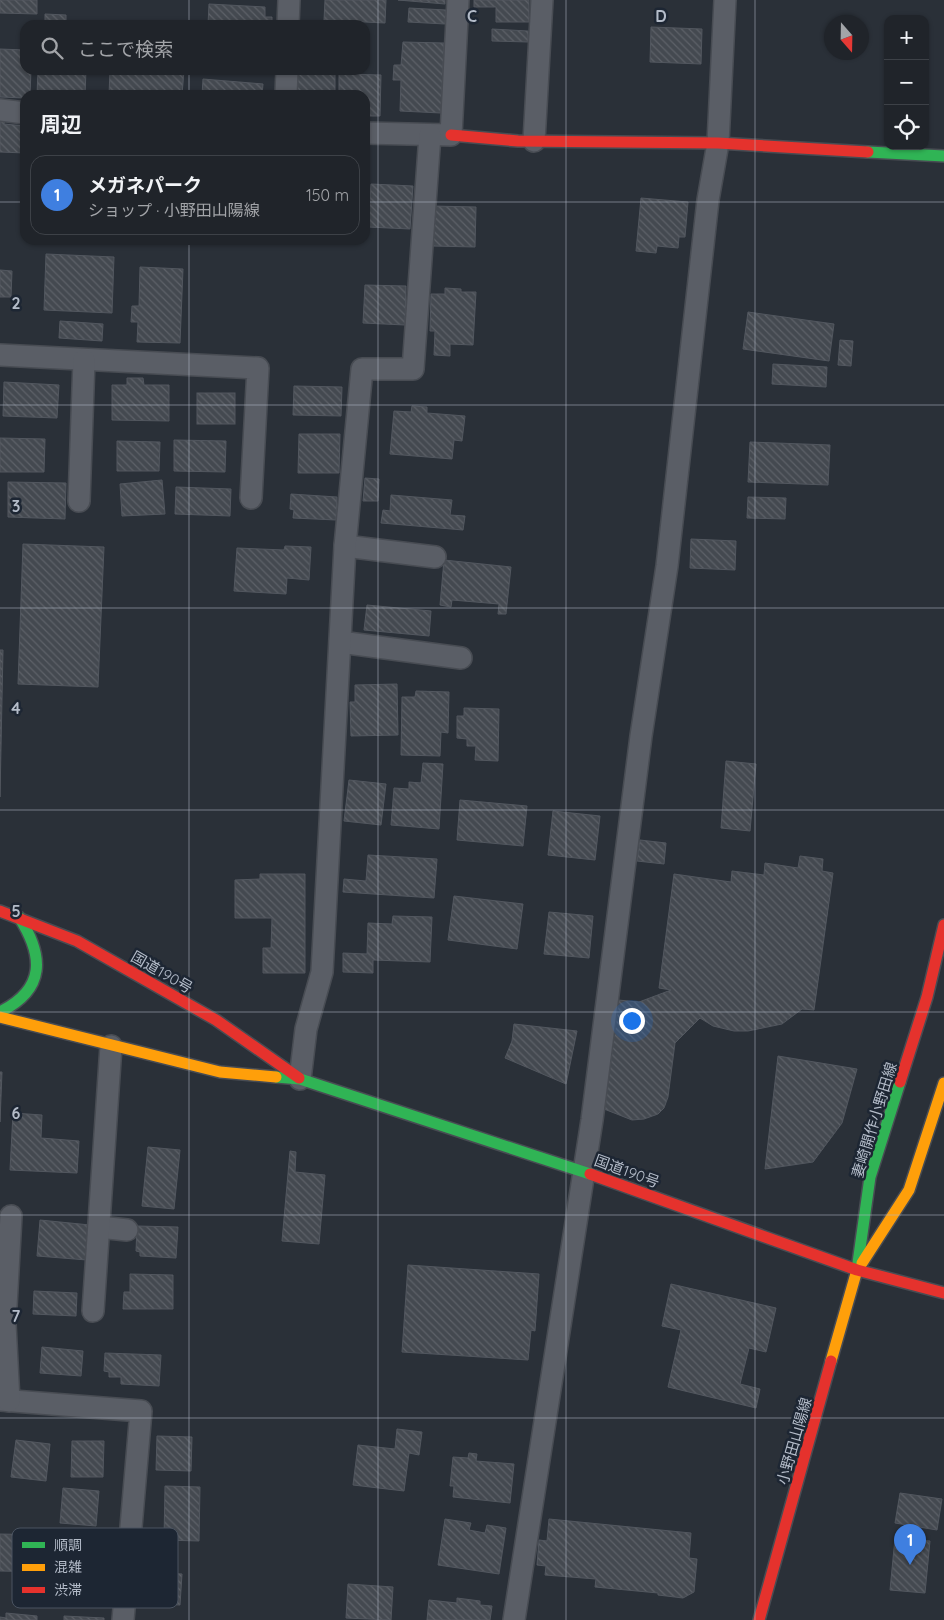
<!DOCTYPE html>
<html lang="ja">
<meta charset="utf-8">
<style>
body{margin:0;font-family:Quicksand,"Noto Sans JP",sans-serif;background:#2d3036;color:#f1f3f6}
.controls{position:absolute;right:15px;top:15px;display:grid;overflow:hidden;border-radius:10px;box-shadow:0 1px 4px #0004}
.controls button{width:45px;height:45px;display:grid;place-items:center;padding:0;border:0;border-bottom:1px solid #3d4147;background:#20242a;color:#f1f3f6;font:25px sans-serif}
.compass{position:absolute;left:824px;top:15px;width:45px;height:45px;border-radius:50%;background:#20242a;box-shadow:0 1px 4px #0004;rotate:160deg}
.you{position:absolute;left:631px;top:1020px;width:18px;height:18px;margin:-12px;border:4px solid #fff;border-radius:50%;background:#1a73e8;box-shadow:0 0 0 8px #1a73e833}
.badge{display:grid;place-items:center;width:32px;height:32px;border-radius:50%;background:#8bbbb9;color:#fff;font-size:16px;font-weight:700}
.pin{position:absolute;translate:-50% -41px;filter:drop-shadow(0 1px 2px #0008)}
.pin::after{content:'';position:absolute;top:26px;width:18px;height:15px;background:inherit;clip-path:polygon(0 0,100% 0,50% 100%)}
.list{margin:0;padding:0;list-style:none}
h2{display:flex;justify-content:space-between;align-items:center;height:65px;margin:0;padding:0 20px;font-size:21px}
h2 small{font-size:16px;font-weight:400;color:#a2a4a8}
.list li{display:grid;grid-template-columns:32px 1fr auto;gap:15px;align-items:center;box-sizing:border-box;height:80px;margin:0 10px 10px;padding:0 10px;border:1px solid #3d4147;border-radius:15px}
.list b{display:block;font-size:19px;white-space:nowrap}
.list p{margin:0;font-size:16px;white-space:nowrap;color:#a2a4a8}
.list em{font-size:16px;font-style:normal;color:#a2a4a8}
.icon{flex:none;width:28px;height:28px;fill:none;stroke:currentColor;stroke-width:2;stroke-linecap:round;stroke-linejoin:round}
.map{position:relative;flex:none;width:944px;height:1620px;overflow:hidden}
.search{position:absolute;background:#20242a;box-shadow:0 1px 4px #0004;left:20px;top:20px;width:350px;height:55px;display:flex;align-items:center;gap:12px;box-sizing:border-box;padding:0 18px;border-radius:15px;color:#a2a4a8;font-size:19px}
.panel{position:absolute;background:#20242a;box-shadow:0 1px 4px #0004;left:20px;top:90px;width:350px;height:155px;border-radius:15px}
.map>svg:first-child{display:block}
.building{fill:url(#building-back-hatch);stroke:#52575f}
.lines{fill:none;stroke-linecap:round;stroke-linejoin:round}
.street-casing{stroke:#484c53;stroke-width:24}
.fast-casing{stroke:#484c53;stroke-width:14}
.slow-casing{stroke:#484c53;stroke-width:14}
.jam-casing{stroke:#484c53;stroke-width:14}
.street{stroke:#5a5e66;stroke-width:21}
.fast{stroke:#30b455;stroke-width:11}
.slow{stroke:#ff9f0a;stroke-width:11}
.jam{stroke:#e5322d;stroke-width:11}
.grid{fill:none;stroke:#b4bcc9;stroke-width:1;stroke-opacity:0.55}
.labels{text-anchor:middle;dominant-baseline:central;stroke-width:5;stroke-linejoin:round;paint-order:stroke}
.street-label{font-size:15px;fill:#b4bcc9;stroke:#1d2633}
.key{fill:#1d2633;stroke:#4a5360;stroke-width:1}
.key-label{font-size:14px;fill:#b4bcc9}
.grid-label{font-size:16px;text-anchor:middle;font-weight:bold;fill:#b4bcc9;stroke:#1d2633;stroke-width:5;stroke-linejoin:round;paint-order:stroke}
</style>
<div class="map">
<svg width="944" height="1620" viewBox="0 0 944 1620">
<defs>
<pattern id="building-back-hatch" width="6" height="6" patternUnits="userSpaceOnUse" patternTransform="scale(1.25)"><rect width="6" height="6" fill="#444950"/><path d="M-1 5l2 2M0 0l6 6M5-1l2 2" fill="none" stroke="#5d6168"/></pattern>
</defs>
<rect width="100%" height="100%" fill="#2a3038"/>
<g class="building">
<polygon points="0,0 37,0 37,14 0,13"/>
<polygon points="325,0 386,0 385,23 324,20"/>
<polygon points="398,0 445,0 445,4"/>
<polygon points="474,0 529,0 529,22 496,22 496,7 474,7"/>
<polygon points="209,4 265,7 265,17 272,17 272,25 208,25"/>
<polygon points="409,8 446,10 445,24 408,22"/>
<polygon points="45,14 66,15 66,25 45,25"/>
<polygon points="651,27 702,29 701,64 650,62"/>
<polygon points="492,29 528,31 528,42 492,41"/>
<polygon points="403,42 444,43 441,113 400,111 401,80 393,80 394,65 401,65"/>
<polygon points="0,49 25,50 25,70 31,70 30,95 25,95 25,98 0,97"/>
<polygon points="38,70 86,70 85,95 37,95"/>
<polygon points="110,70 184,70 182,95 109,95"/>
<polygon points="315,70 335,70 335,95 297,95 296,71"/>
<polygon points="339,74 381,75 380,116 365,116 365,95 339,95"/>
<polygon points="203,79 263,84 262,95 202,95"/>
<polygon points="0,119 5,119 4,124 25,126 25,153 0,152"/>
<polygon points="371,184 413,186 410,229 368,227"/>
<polygon points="641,198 688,202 685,237 679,237 678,248 657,246 656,253 636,251"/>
<polygon points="432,206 476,207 475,247 432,246"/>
<polygon points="46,254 114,257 112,313 44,310"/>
<polygon points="140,267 183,269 180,343 137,342 138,322 131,322 132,306 139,306"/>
<polygon points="0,270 12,271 11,297 0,297"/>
<polygon points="365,285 406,286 405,325 363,323"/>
<polygon points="445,288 461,289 461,292 476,292 473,345 450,344 450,356 434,355 435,331 430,331 431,294 445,294"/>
<polygon points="748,312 834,324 829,361 743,349"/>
<polygon points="60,321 103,324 102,341 59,338"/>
<polygon points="840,340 853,341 851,366 838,365"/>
<polygon points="773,364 827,367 826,387 772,384"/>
<polygon points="127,378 143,378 144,385 169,385 169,421 112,420 112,385 127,385"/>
<polygon points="4,382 59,385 57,418 3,416"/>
<polygon points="294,386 342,387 341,416 293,415"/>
<rect x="197" y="393" width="38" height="31"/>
<polygon points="412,406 427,407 427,413 465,416 462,441 454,440 452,459 390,454 394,411 411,412"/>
<polygon points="299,434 340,434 339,473 298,473"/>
<polygon points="0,438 45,439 44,472 0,472"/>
<polygon points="174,440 226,441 225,472 174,471"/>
<polygon points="117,441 160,442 159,471 117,471"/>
<polygon points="750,442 830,445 828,485 748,482"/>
<polygon points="365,478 379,479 378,501 363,501"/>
<polygon points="162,480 165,514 122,516 120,484"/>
<polygon points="8,482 66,483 65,519 8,517"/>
<polygon points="176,487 231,489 230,516 175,514"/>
<polygon points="291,494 337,497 336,520 293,518 294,510 290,509"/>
<polygon points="391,495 452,500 450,515 465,516 463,530 381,523 383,510 390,511"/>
<polygon points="748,497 786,498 785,519 747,518"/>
<polygon points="691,539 736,541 735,570 690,568"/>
<polygon points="23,544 104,547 98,687 18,684"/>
<polygon points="285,546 311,547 309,580 287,578 286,594 234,591 237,548 284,550"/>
<polygon points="444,560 511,567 506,614 498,614 499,604 452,600 451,607 440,605"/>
<polygon points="367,605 431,611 429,636 364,630"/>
<polygon points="0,650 3,650 0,797"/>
<polygon points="397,684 398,735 351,736 350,702 355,702 355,685"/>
<polygon points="416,691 449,692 448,733 441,732 440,756 401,755 402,697 415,697"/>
<polygon points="464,708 499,709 498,761 475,760 476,746 467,746 467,739 457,738 457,716 464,716"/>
<polygon points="726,761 756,764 750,831 721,828"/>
<polygon points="423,763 443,764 439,829 391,825 394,788 409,789 409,782 421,783"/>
<polygon points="349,780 386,784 381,825 344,821"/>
<polygon points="460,800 527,806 523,846 457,840"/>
<polygon points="553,811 600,816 595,860 548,855"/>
<polygon points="640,840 666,843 664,864 637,861"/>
<polygon points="368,855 437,859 434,898 343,892 344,879 366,881"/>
<polygon points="800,856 823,859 822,871 833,873 814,1010 802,1009 782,1024 748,1031 734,1031 713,1026 700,1018 675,1043 668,1097 664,1108 658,1114 644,1119 632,1120 604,1109 618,1000 639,1002 671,990 659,988 674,874 731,882 732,871 764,875 765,863 798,868"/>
<polygon points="260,874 305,874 305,973 263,973 263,948 271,948 272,918 235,918 235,880 260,879"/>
<polygon points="454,896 523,904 517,949 448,940"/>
<polygon points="549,912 593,916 589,958 544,954"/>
<polygon points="393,916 432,917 430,962 373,960 373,973 343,972 343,953 367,954 368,923 392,924"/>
<polygon points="514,1024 577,1031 566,1084 505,1058 512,1041"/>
<polygon points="778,1056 857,1069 842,1123 813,1162 765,1169"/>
<polygon points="0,1072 2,1072 0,1122"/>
<polygon points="13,1113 42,1115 41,1138 79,1141 77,1173 10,1170"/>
<polygon points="148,1147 180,1150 174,1209 142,1206"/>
<polygon points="290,1151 296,1152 295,1172 325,1175 319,1244 282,1241"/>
<polygon points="40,1220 90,1225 87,1260 37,1256"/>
<polygon points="137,1226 178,1227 176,1258 140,1256 140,1252 136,1251"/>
<polygon points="408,1265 539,1274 535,1331 531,1330 528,1360 402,1352"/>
<polygon points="130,1274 173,1275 173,1309 123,1309 124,1292 130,1292"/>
<polygon points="671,1284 776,1308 766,1352 749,1348 740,1384 760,1389 756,1408 668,1387 681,1330 662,1326"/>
<polygon points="34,1291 77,1293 76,1316 33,1314"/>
<polygon points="42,1347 83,1351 81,1376 40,1373"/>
<polygon points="105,1353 161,1355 159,1386 121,1384 121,1377 109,1377 109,1372 104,1371"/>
<polygon points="397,1429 422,1432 419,1455 409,1453 404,1491 353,1485 358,1445 395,1449"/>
<polygon points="157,1436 192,1437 191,1471 156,1470"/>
<polygon points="16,1440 50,1444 46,1481 11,1477"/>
<polygon points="72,1441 104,1441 103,1477 71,1477"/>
<polygon points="469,1453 477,1454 476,1461 514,1464 510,1503 453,1497 454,1486 450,1486 453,1457 468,1458"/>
<polygon points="165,1486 200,1487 199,1541 164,1540"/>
<polygon points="63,1488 99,1491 96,1526 60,1523"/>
<polygon points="900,1493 942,1499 937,1530 895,1523"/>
<polygon points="445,1519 471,1523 469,1530 485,1533 487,1525 506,1528 499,1574 438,1565"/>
<polygon points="549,1519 691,1533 689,1558 697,1559 694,1592 683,1598 658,1595 658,1593 595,1587 596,1579 545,1575 546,1566 537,1565 539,1540 547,1541"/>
<polygon points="0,1534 49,1535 49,1572 0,1571"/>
<polygon points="895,1538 930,1541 925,1593 890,1590"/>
<polygon points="139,1571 182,1574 180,1605 138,1603"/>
<polygon points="348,1584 393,1587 391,1620 346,1618"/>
<polygon points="457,1598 480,1601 480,1605 492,1606 490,1620 427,1620 429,1600 457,1603"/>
<polygon points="6,1613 37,1616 37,1620 0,1620 0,1617 6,1618"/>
<polygon points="64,1616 104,1618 104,1620 64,1620"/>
</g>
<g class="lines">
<defs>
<g id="street">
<polyline points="288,25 289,0"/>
<polyline points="286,95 287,70"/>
<polyline points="0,110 25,113"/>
<polyline points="365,133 451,135 458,0"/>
<polyline points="534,141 542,0"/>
<polyline points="0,355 258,368 251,498"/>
<polyline points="79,501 84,360"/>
<polyline points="345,546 435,557"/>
<polyline points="340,642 461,658"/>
<polyline points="300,1079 306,1029 322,972 345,546 362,369 413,369 430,135"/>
<polyline points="99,1227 127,1230"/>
<polyline points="93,1311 111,1046"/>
<polyline points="0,1400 141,1411 123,1620"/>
<polyline points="9,1401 5,1324 11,1216"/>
<polyline points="514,1620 592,1120 641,736 667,566 708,200 718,143 725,0"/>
</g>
<g id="fast">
<polyline points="868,152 944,156"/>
<path d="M0,1012C46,989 44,956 19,917"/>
<polyline points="276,1077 300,1079 590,1174"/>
<polyline points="857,1270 870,1177 900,1082"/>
</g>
<g id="slow">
<polyline points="0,1017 220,1072 276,1077"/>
<polyline points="862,1263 909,1190 944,1083"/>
<polyline points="831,1361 857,1270"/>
</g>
<g id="jam">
<polyline points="451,135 518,141 718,143 868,152"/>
<polyline points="0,911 77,941 216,1020 299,1078"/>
<polyline points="900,1082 927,997 944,925"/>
<polyline points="590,1174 857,1270 944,1293"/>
<polyline points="759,1620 831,1361"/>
</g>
</defs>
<use href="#street" class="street-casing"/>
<use href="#fast" class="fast-casing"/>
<use href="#slow" class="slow-casing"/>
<use href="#jam" class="jam-casing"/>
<use href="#street" class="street"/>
<use href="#fast" class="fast"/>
<use href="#slow" class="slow"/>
<use href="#jam" class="jam"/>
</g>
<path class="grid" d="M189,0V25M378,0V1620M566,0V1620M755,0V1620M189,70V95M0,202H25M365,202H944M189,240V1620M0,405H944M0,608H944M0,810H944M0,1012H944M0,1215H944M0,1418H944"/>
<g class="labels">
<g class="street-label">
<text transform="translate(162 972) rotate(30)">国道190号</text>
<text transform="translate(874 1120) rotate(-73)">妻崎開作小野田線</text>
<text transform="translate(627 1171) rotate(20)">国道190号</text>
<text transform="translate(794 1441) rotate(-74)">小野田山陽線</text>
</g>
</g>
<rect x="12" y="1528" width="166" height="80" rx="8" class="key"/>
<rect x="22" y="1542" width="23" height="6" fill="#30b455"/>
<rect x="22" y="1564" width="23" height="7" fill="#ff9f0a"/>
<rect x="22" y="1587" width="23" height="6" fill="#e5322d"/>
<g class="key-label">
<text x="54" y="1550">順調</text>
<text x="54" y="1572">混雑</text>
<text x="54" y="1595">渋滞</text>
</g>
<g class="grid-label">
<text x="472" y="22">C</text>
<text x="661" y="22">D</text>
<text x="16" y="309">2</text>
<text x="16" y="512">3</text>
<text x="16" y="714">4</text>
<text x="16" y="917">5</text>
<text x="16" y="1119">6</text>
<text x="16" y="1322">7</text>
</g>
</svg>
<div class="controls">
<button>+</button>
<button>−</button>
<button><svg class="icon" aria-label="locate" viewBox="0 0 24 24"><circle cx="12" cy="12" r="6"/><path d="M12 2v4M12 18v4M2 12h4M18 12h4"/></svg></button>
</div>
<svg class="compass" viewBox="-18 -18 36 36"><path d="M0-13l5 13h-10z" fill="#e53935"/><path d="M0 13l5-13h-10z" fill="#a2a4a8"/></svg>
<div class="you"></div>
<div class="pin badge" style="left:910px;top:1565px;background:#3f7fe0">1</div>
<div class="search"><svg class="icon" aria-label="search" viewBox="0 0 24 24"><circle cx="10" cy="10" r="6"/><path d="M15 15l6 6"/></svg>ここで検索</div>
<section class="panel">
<h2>周辺<small></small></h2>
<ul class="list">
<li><span class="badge" style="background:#3f7fe0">1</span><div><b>メガネパーク</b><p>ショップ · 小野田山陽線</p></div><em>150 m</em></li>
</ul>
</section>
</div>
